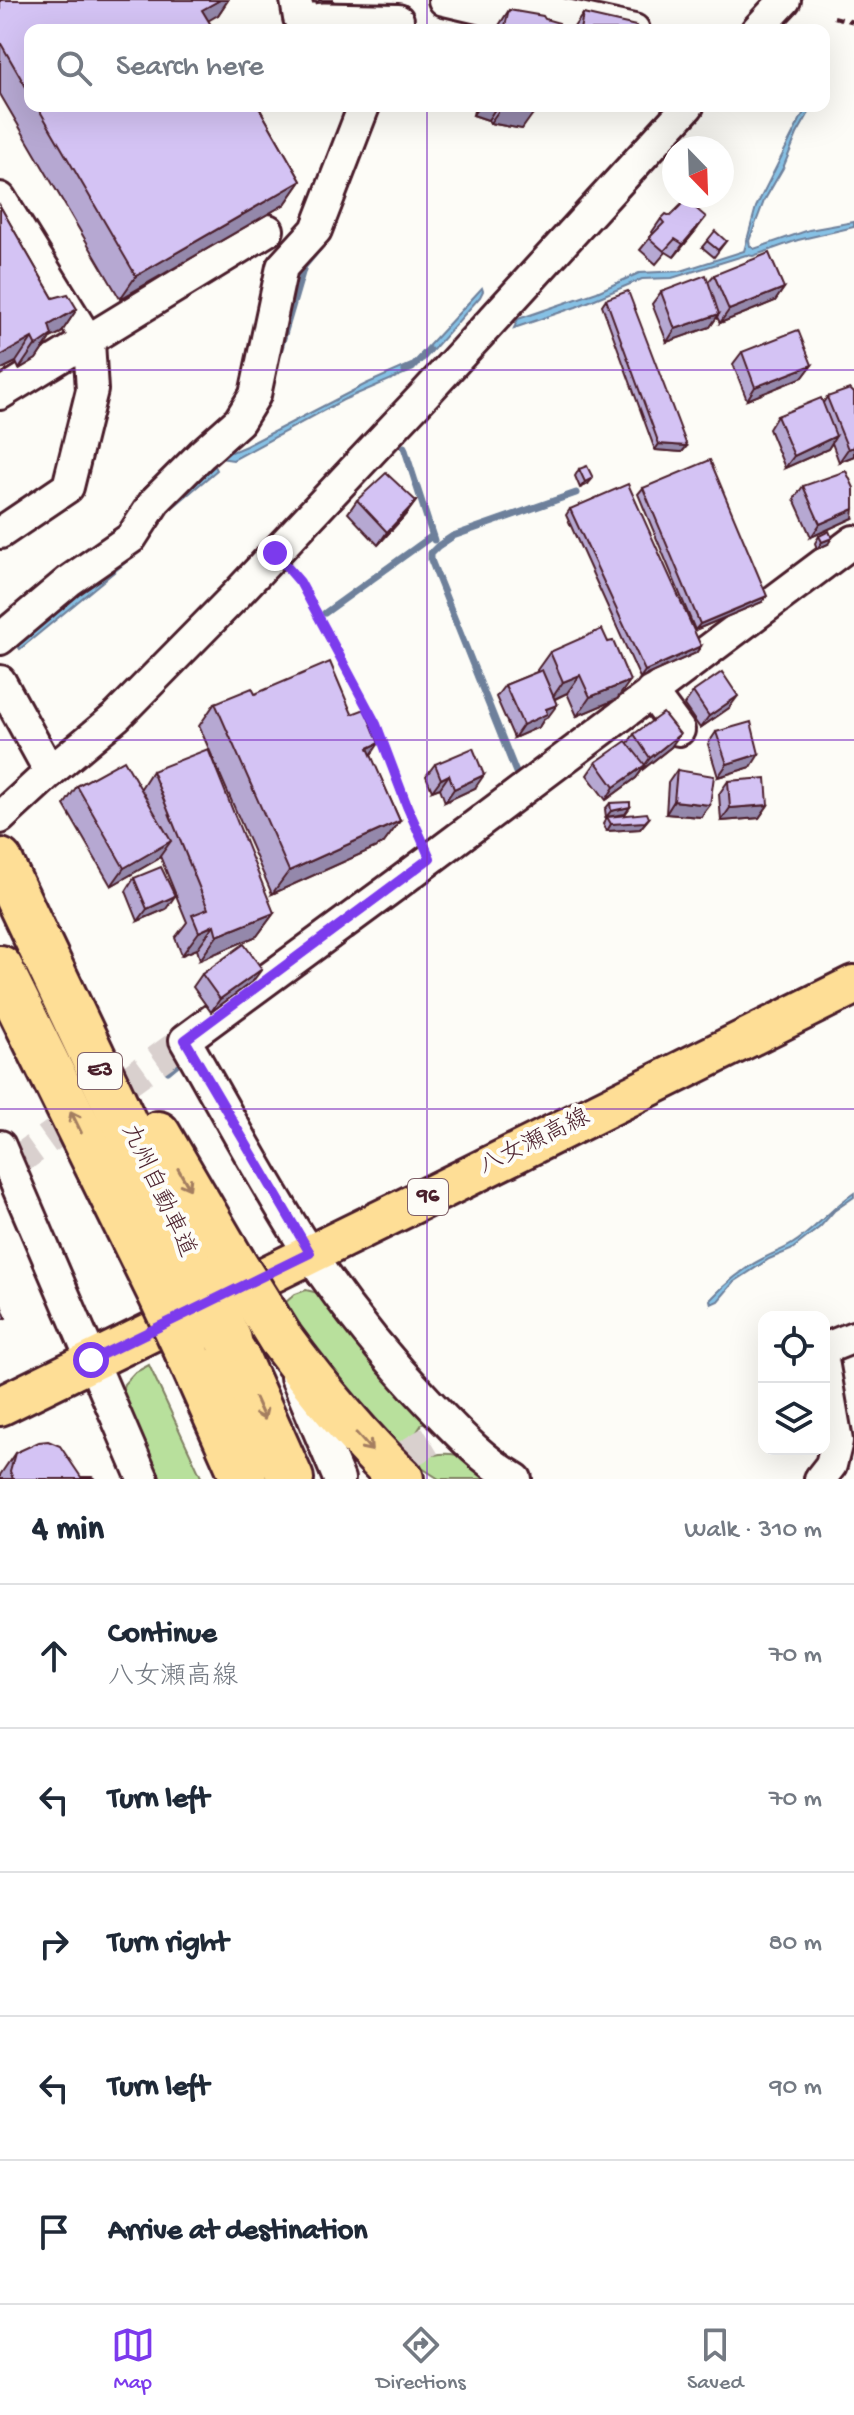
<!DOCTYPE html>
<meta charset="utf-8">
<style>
body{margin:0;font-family:"Gochi Hand","Klee One",sans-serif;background:#f6f6f7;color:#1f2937}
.controls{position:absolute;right:24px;bottom:24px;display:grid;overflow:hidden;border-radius:16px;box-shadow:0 8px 32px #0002}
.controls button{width:72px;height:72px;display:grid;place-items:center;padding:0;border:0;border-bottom:2px solid #e0e1e3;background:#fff;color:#1f2937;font:40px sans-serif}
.compass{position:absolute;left:662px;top:136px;width:72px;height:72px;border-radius:50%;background:#fff;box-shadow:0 8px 32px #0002;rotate:157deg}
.stop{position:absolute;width:24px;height:24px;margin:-18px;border:6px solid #7c3aed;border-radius:50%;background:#fff}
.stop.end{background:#7c3aed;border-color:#fff;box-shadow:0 2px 8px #0008}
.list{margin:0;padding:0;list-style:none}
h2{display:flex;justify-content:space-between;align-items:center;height:104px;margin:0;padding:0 32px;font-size:34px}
h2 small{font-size:26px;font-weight:400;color:#747a83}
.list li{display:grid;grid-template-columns:52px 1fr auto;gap:24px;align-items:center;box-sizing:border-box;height:144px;padding:0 32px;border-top:2px solid #e0e1e3}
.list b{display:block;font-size:30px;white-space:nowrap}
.list p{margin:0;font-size:26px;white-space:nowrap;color:#747a83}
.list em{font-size:26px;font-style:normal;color:#747a83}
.icon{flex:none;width:44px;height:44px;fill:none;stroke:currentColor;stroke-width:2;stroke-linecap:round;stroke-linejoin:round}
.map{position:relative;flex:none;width:854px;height:1479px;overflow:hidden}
.search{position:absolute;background:#fff;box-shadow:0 8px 32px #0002;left:24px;right:24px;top:24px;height:88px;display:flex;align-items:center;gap:20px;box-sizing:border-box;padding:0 28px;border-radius:16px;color:#747a83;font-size:30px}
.sheet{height:824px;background:#fff}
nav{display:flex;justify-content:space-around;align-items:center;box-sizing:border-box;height:112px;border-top:2px solid #e0e1e3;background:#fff;font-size:22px;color:#747a83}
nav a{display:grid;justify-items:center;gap:4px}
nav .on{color:#7c3aed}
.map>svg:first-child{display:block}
.green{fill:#b8e09c;stroke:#818064;stroke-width:2}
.water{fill:#86c1e5;stroke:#6e809b;stroke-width:2}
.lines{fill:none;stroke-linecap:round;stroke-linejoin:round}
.stream{stroke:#6e809b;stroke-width:7}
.minor-tunnel{stroke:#d9d0ce;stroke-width:30;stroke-dasharray:30 15;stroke-linecap:butt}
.minor-casing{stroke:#4a1f2b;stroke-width:36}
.major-casing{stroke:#4a1f2b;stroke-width:44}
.highway-casing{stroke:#4a1f2b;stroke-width:50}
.path{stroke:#4a1f2b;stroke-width:4;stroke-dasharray:8 6;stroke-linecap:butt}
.minor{stroke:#fdfcf7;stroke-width:30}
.major{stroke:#fede96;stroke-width:38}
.highway{stroke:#fede96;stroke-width:44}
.highway-bridge-casing{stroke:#4a1f2b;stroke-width:50;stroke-linecap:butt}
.highway-bridge{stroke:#fede96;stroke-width:44}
.wall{fill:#b6a8d2;stroke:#4a1f2b;stroke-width:2}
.shaded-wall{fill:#9488ab;stroke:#4a1f2b;stroke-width:2}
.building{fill:#d4c3f4;stroke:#4a1f2b;stroke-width:2}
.oneway{stroke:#a47e60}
.route{stroke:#7c3aed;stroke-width:10}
.grid{fill:none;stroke:#7b2cbf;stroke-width:2;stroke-opacity:0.55}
.labels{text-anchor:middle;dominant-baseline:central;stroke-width:8;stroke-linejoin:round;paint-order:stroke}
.shield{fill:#fdfcf7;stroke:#806168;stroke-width:2}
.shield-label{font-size:22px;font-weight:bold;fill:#4a1f2b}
.street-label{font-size:24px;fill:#4a1f2b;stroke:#fdfcf7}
</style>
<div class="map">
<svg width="854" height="1479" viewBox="0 0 854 1479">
<rect width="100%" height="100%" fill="#fdfcf7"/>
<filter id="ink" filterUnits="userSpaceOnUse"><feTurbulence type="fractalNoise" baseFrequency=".0125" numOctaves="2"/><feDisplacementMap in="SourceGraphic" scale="16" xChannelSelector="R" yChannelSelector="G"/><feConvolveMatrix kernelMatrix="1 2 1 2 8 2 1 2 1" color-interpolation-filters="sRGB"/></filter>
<g filter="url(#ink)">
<g class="green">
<path d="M306,1290L318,1293L424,1421L415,1435L434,1455C462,1449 478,1464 500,1479H439L422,1468L349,1394L286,1309L285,1303L295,1294Z"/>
<polygon points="149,1365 202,1479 153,1479 119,1401 124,1384 134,1373"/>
</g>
<g class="water">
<polygon points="807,106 813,106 797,134 783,168 764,201 749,241 750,246 754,249 809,230 854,222 854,227 798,240 753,256 746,255 672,278 642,279 576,307 514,328 518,319 597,292 639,273 681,271 744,251 756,207"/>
<polygon points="482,288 483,291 480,297 424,360 421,354"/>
<polygon points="411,364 413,370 343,400 233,460 220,458 228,450 232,452 246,446 366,384"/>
<polygon points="215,466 217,470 166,513 137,553 20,649 17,645 176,497"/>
<path d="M854,1193V1197L834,1211L820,1227L791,1250L769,1259L734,1282L718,1301L711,1304L710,1300C726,1283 744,1268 764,1258C773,1253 783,1250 792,1244C815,1230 831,1208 854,1193Z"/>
</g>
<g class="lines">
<g class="stream">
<polyline points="276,362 304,266 319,248"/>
<polyline points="405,371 412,368 429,350"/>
<polyline points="404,447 434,540"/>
<polyline points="325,613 432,536"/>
<polyline points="521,778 517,775 431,560 431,553 438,546 453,536 576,493"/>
<polyline points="168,1071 180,1061"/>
</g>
<g class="minor-tunnel">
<polyline points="10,1166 185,1040"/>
<polyline points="366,1479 431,1440"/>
</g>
<defs>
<g id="minor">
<polyline points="296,0 299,18 398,20 394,30"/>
<polyline points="444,0 495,12"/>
<polyline points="497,0 634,30"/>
<polyline points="757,30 785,0"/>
<polyline points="0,198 89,342 92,390 68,487 0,533"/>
<polyline points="0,394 268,230"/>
<polyline points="0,639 69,581 131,538 155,501 202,454 239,421 255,395 282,267 316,230 364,106"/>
<polyline points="0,681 50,772"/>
<polyline points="651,692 679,730"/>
<polyline points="0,818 50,772 117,716 235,596 425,394 688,106"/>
<polyline points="0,1146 143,1479"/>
<polyline points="824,1349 854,1337"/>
<polyline points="296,1377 339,1479"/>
<path d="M516,1479C482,1460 456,1431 429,1403C386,1358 346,1308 311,1256C266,1187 226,1111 185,1040L397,884L854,541"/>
<polyline points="820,1479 831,1465 837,1441 824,1366"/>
</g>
<polyline id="major" points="0,1406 403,1209 854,985"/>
<g id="highway">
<polyline points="0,861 196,1274"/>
<polyline points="0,968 160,1293"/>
<polyline points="158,1134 231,1259"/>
<path d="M280,1338C317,1388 356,1436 401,1479"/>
<polyline points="229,1340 291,1479"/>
<polyline points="187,1351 244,1479"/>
</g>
</defs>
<use href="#minor" class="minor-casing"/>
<use href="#major" class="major-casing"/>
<use href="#highway" class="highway-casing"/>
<g class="path">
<polyline points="834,17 854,22"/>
<polyline points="292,573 300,582 376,724 419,834"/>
</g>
<use href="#minor" class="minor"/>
<use href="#major" class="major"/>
<use href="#highway" class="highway"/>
<defs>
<g id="highway-bridge">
<polyline points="231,1259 280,1338"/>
<polyline points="196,1274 229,1340"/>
<polyline points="160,1293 187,1351"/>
</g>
</defs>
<use href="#highway-bridge" class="highway-bridge-casing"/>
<use href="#highway-bridge" class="highway-bridge"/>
</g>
<g class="wall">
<polygon points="0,0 228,0 218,15 30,30 30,106 258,106 301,181 285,204 120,299 0,94"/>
<polygon points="509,10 545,19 557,30 496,30"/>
<polygon points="583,14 635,30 573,30 574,27"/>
<polygon points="475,106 536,106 522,129 490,123 488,120 473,115"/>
<polygon points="0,206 53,298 77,309 61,333 50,338 36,359 19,369 16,362 0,370"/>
<polygon points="661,219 697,229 674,257 666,252 656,264 640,250 653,234 652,232"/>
<polygon points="707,241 726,241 714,257 702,247"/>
<polygon points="714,275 784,288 775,301 720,323 717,317 710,327 667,342 652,304 661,292 708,282"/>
<polygon points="606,299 687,446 682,452 655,450 602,305"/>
<polygon points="742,352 812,365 803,377 747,400 733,364"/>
<polygon points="854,393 854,456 839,462 832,443 828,449 785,468 769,429 777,416 823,403 827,397"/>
<polygon points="579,469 588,484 580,488 575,476"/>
<polygon points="803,486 853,518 811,537 794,499"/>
<polygon points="643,488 762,602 695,630 638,494"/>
<polygon points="357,500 416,501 407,513 378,545 348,513"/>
<polygon points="570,509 701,646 696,653 640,678 566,515"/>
<polygon points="819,536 828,544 817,549 815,543"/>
<polygon points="550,652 617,699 577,716 567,693 555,699 548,717 544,719 539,727 514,738 496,697 505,685 537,672 537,670"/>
<polygon points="693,692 729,708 700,728 684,705"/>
<polygon points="255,694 352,714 400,821 383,844 272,894 199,726 215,703"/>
<polygon points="716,732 751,767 718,777 708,744"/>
<polygon points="634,734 671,747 642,770 636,778 606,800 587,775 596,762 628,743"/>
<polygon points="435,764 475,788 445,802 440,788 432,791 426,776"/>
<polygon points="677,770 701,817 666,814 668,783"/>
<polygon points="152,771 274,913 257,936 200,960 197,949 182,955 175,938 187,922 160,856 158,859 111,886 64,805 77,786 141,788"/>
<polygon points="728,781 768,805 759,818 721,821 719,794"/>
<polygon points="610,803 630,807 625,814 606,817 605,809"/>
<polygon points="607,817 649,818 640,829 607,831 603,824"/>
<polygon points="134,878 166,909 138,921 126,891"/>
<polygon points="202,974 253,981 211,1012 193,987"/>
<polygon points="15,1453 81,1477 95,1479 0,1479 0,1475"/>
</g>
<g class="shaded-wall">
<polygon points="220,0 228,0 218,15 192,30 202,10"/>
<polygon points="319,0 334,0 317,3"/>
<polygon points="479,106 497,106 488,120 473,115"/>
<polygon points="502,106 510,106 535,111 522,129 490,123"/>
<polygon points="301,181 285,204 120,299 136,276"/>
<polygon points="706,217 697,229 674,257 683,244"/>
<polygon points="784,288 775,301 720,323 729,310"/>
<polygon points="77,309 61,333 50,338 36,359 19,369 49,325"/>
<polygon points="719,314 710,327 667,342 675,329"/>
<polygon points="32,338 16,362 0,370 0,356"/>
<polygon points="812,365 803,377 747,400 755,387"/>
<polygon points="836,436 828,449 785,468 794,456"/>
<polygon points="659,444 687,446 682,452 655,450"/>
<polygon points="854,447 854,456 839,462 848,449"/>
<polygon points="593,478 588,484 580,488 585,482"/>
<polygon points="416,501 407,513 378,545 387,532"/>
<polygon points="854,509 853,518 811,537 820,524"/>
<polygon points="832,538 828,544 817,549 822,542"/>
<polygon points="767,596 762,602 695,630 700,624"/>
<polygon points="701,646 696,653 640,678 645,671"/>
<polygon points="580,675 567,693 550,701 563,682"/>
<polygon points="630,681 617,699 577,716 590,697"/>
<polygon points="738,696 729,708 700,728 709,716"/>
<polygon points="557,705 548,717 544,719 539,727 514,738 523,725 546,709"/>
<polygon points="680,734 671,747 642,770 636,778 606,800 614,787 644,766 650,758"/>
<polygon points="379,743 363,767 368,748"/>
<polygon points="759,754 751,767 718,777 727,764"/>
<polygon points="449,775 440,788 432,791 441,779"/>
<polygon points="484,775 475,788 445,802 454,789"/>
<polygon points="674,801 710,805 701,817 666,814"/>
<polygon points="768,805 759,818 721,821 730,808"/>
<polygon points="630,807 625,814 606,817 611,811"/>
<polygon points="649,818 640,829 607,831 611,824"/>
<polygon points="400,821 383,844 272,894 289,871"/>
<polygon points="171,841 158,859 111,886 124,868"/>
<polygon points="175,896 166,909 138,921 147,909"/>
<polygon points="274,913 257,936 200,960 217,936"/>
<polygon points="214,925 197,949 182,955 199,932"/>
<polygon points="262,969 253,981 211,1012 220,999"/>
</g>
<g class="building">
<polygon points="0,0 220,0 202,10 214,30 30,30 30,94 0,42"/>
<polygon points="509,10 543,16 545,19 559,23 557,30 504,30"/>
<polygon points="583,14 636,26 635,30 580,30"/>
<polygon points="37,106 258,106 301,181 136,276"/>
<polygon points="510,106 536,106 535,111"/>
<polygon points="686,200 706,217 683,244 675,239 664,251 649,238 664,223 661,219 666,214 670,216"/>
<polygon points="0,206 53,298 68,294 77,309 49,325 52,335 36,346 32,338 0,356"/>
<polygon points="715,231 726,241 718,250 707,241"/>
<polygon points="769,253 784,288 729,310 714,275"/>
<polygon points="706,275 719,314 675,329 661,292"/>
<polygon points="628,291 687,446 659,444 606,299"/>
<polygon points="798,330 812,365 755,387 742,352"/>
<polygon points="850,389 854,393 854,447 848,449 827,397"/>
<polygon points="821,398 836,436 794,456 777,416"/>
<polygon points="710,460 767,596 700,624 643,488"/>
<polygon points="587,466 593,478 585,482 579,469"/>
<polygon points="846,471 854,488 854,509 820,524 803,486"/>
<polygon points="386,473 416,501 387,532 357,500"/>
<polygon points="628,484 701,646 645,671 570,509"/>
<polygon points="829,531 832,538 822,542 819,536"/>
<polygon points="602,629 608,642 613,641 630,681 590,697 580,675 563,682 550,652"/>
<polygon points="330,662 352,714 365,709 379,743 368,748 400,821 289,871 215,703 252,688 255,694"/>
<polygon points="542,670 557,705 546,709 547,714 523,725 505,685"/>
<polygon points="722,672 738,696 709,716 693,692"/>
<polygon points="663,713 680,734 650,758 634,734"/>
<polygon points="751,722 759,754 727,764 716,732"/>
<polygon points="626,741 645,765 614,787 596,762"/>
<polygon points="473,748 484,775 454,789 449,775 441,779 435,764"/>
<polygon points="208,749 274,913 217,936 214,925 199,932 192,915 208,909 152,771"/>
<polygon points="124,760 171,841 124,868 77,786"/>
<polygon points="677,770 714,776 710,805 674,801"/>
<polygon points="766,778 768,805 730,808 728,781"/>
<polygon points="630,802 630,807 611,811 610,803"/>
<polygon points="647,813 649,818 645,822 611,824 607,817"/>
<polygon points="161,867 175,896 147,909 134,878"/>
<polygon points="244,944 262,969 220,999 202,974"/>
<polygon points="0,1302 6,1318 0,1320"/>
<polygon points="48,1441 60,1446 81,1477 92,1477 95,1479 13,1479 10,1471 15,1453 39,1442"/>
</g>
<defs><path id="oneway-shaft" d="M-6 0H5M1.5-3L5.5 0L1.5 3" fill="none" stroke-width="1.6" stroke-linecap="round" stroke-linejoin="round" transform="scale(2)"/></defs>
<g class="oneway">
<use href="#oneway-shaft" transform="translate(76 1122) rotate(-116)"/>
<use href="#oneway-shaft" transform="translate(184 1179) rotate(60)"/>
<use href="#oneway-shaft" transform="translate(260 1409) rotate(66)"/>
<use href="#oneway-shaft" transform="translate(364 1442) rotate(49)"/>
</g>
</g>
<g class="lines" filter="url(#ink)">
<polyline class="route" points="91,1360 310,1253 185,1040 430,858 407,806 376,724 300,582 275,553"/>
</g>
<path class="grid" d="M427,0V30M427,106V1479M0,370H854M0,740H854M0,1109H854"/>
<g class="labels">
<g class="shield">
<rect x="78" y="1053" width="44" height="36" rx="6"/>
<rect x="408" y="1179" width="40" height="36" rx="6"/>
</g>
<g class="shield-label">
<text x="100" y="1071">E3</text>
<text x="428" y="1197">96</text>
</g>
<g class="street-label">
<text transform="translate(535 1143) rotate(-26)">八女瀬高線</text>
<text transform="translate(157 1191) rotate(65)">九州自動車道</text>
</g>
</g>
</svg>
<div class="controls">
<button><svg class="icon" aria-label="locate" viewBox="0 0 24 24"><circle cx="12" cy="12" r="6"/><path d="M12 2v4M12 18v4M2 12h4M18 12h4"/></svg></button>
<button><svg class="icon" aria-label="layers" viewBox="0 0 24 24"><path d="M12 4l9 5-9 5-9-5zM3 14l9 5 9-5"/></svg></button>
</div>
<svg class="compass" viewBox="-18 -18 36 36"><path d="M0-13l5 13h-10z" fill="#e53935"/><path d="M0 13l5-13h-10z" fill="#747a83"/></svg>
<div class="stop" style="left:91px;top:1360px"></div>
<div class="stop end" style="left:275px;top:553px"></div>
<div class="search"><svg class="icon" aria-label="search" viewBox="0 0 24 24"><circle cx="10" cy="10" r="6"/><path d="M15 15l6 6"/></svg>Search here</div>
</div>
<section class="sheet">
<h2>4 min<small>Walk · 310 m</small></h2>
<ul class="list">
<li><svg class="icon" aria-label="ahead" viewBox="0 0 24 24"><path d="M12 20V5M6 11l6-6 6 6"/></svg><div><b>Continue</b><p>八女瀬高線</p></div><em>70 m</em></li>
<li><svg class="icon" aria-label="left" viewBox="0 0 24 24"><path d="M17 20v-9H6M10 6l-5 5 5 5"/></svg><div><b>Turn left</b></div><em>70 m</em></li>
<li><svg class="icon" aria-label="right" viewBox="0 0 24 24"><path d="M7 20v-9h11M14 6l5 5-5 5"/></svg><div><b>Turn right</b></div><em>80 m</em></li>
<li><svg class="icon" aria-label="left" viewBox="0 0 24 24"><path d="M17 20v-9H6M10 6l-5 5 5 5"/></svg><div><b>Turn left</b></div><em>90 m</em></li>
<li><svg class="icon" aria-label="arrive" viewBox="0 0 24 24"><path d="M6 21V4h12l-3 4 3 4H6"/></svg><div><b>Arrive at destination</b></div></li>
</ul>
</section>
<nav>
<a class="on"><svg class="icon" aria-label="map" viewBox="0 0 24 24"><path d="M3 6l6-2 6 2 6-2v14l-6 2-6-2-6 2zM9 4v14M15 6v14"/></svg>Map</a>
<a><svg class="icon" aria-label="directions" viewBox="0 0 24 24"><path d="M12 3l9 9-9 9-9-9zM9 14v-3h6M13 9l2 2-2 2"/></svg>Directions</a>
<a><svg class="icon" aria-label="saved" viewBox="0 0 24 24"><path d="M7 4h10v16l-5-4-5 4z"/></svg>Saved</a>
</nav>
